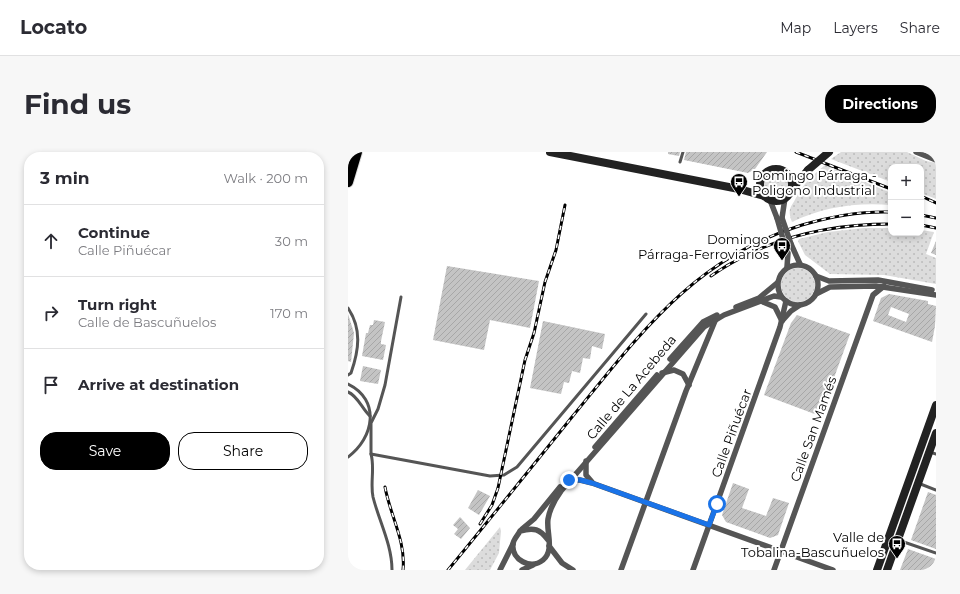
<!DOCTYPE html>
<meta charset="utf-8">
<style>
body{margin:0;font-family:Montserrat,sans-serif;background:#f7f7f7;color:#2b2b33}
.controls{position:absolute;right:12px;top:12px;display:grid;overflow:hidden;border-radius:8px;box-shadow:0 2px 6px #0003}
.controls button{width:36px;height:36px;display:grid;place-items:center;padding:0;border:0;border-bottom:1px solid #e1e1e2;background:#fff;color:#2b2b33;font:20px sans-serif}
.stop{position:absolute;width:12px;height:12px;margin:-9px;border:3px solid #1a73e8;border-radius:50%;background:#fff}
.stop.end{background:#1a73e8;border-color:#fff;box-shadow:0 1px 4px #0008}
.list{margin:0;padding:0;list-style:none}
h2{display:flex;justify-content:space-between;align-items:center;height:52px;margin:0;padding:0 16px;font-size:17px}
h2 small{font-size:13px;font-weight:400;color:#7c7c81}
.list li{display:grid;grid-template-columns:26px 1fr auto;gap:12px;align-items:center;box-sizing:border-box;height:72px;padding:0 16px;border-top:1px solid #e1e1e2}
.list b{display:block;font-size:15px;white-space:nowrap}
.list p{margin:0;font-size:13px;white-space:nowrap;color:#7c7c81}
.list em{font-size:13px;font-style:normal;color:#7c7c81}
.actions{display:flex;gap:8px;padding:12px 16px}
.actions a{flex:1;padding:9px 0;border:1px solid #000;border-radius:16px;text-align:center;font-size:14px;color:#000}
.actions .main{background:#000;color:#fff}
.icon{flex:none;width:22px;height:22px;fill:none;stroke:currentColor;stroke-width:2;stroke-linecap:round;stroke-linejoin:round}
.map{position:relative;flex:none;width:588px;height:418px;overflow:hidden;border-radius:16px}
header{display:flex;align-items:center;gap:24px;box-sizing:border-box;height:56px;padding:0 20px;background:#fff;border-bottom:1px solid #e1e1e2}
header strong{font-size:19px}
nav{display:flex;gap:22px;margin-inline-start:auto;font-size:14px}
.intro{display:flex;align-items:center;justify-content:space-between;box-sizing:border-box;height:96px;padding:0 24px}
h1{margin:0;font-size:28px}
.button{padding:10px 18px;border-radius:16px;background:#000;color:#fff;font-size:14px;font-weight:700}
main{display:flex;gap:24px;padding:0 24px}
aside{flex:1;background:#fff;border-radius:16px;box-shadow:0 2px 6px #0003}
.map>svg:first-child{display:block}
.green{fill:url(#green-dots)}
.building{fill:url(#building-hatch);fill-rule:evenodd}
.lines{fill:none;stroke-linecap:round;stroke-linejoin:round}
.highway-casing{stroke:#dbdbdb;stroke-width:12}
.lane{stroke:#555;stroke-width:3}
.street{stroke:#555;stroke-width:5.5}
.secondary{stroke:#222;stroke-width:8}
.highway{stroke:#000;stroke-width:10}
.rail-casing{stroke:#000;stroke-width:3}
.rail{stroke:#fff;stroke-width:1.5;stroke-dasharray:4.5;stroke-linecap:butt}
.street-bridge{stroke:#555;stroke-width:5.5}
.secondary-bridge{stroke:#222;stroke-width:8}
.route{stroke:#1a73e8;stroke-width:5}
.labels{text-anchor:middle;dominant-baseline:central;stroke-width:4;stroke-linejoin:round;paint-order:stroke}
.poi-label{font-size:13px;fill:#000;stroke:#fff;text-anchor:end}
.street-label{font-size:13px;fill:#000;stroke:#fff}
</style>
<header>
<strong>Locato</strong>
<nav><a>Map</a><a>Layers</a><a>Share</a></nav>
</header>
<div class="intro"><h1>Find us</h1><a class="button">Directions</a></div>
<main>
<aside>
<h2>3 min<small>Walk · 200 m</small></h2>
<ul class="list">
<li><svg class="icon" aria-label="ahead" viewBox="0 0 24 24"><path d="M12 20V5M6 11l6-6 6 6"/></svg><div><b>Continue</b><p>Calle Piñuécar</p></div><em>30 m</em></li>
<li><svg class="icon" aria-label="right" viewBox="0 0 24 24"><path d="M7 20v-9h11M14 6l5 5-5 5"/></svg><div><b>Turn right</b><p>Calle de Bascuñuelos</p></div><em>170 m</em></li>
<li><svg class="icon" aria-label="arrive" viewBox="0 0 24 24"><path d="M6 21V4h12l-3 4 3 4H6"/></svg><div><b>Arrive at destination</b></div></li>
</ul>
<div class="actions"><a class="main">Save</a><a>Share</a></div>
</aside>
<div class="map">
<svg width="588" height="418" viewBox="0 0 588 418">
<defs>
<pattern id="green-dots" width="8" height="8" patternUnits="userSpaceOnUse"><rect width="8" height="8" fill="#dcdcdc"/><path d="M2 2h.1M6 6h.1" fill="none" stroke="#bbb" stroke-width="1.8" stroke-linecap="round"/></pattern>
<pattern id="building-hatch" width="6" height="6" patternUnits="userSpaceOnUse"><rect width="6" height="6" fill="#c4c4c4"/><path d="M-1 1l2-2M0 6l6-6M5 7l2-2" fill="none" stroke="#a7a7a7"/></pattern>
</defs>
<rect width="100%" height="100%" fill="#fff"/>
<g class="green">
<polygon points="493,0 559,0 578,9 588,11 588,47 573,41 573,15 543,15 543,30 483,7"/>
<path d="M477,13L543,41V53C509,50 474,55 444,70C439,56 443,56 449,44C456,31 465,23 477,13Z"/>
<circle cx="428" cy="33" r="12"/>
<polygon points="516,76 543,76 543,81 573,81 573,78 586,80 578,102 588,106 588,132 536,123 482,122 457,103 450,89 451,87 480,80"/>
<circle cx="450" cy="133" r="17"/>
<polygon points="152,375 153,379 151,401 142,418 117,418"/>
</g>
<g class="building">
<polygon points="320,0 332,0 331,4 320,2"/>
<polygon points="338,0 419,0 407,17 400,21 336,8"/>
<polygon points="588,89 588,103 583,101"/>
<polygon points="99,114 191,129 182,176 142,168 136,198 85,188"/>
<path d="M541,142L580,149V152L588,154L587,174L584,190L525,169L533,146ZM543,155L561,162L558,170L540,163Z"/>
<polygon points="0,162 6,181 3,210 0,209"/>
<polygon points="449,163 502,182 472,264 416,243 443,171"/>
<polygon points="26,168 37,170 33,189 33,192 38,193 35,208 14,204 18,181 20,181 22,173 25,173"/>
<polygon points="195,169 257,182 254,197 244,194 242,207 235,206 232,221 224,219 221,231 216,230 213,242 182,236"/>
<polygon points="15,214 33,218 30,232 12,229"/>
<polygon points="385,331 401,337 394,356 418,364 425,346 441,351 430,383 422,386 378,370 374,363"/>
<polygon points="130,338 142,344 131,363 120,356"/>
<polygon points="580,340 588,343 588,397 563,388"/>
<polygon points="112,365 122,376 113,387 106,382 110,377 105,373"/>
<polygon points="560,397 588,407 588,418 552,418"/>
</g>
<g class="lines">
<defs>
<polyline id="highway" points="0,30 9,0"/>
</defs>
<use href="#highway" class="highway-casing"/>
<g class="lane">
<polyline points="332,10 335,0"/>
<path d="M0,156C14,177 11,198 3,221L0,223"/>
<path d="M0,232C33,248 26,286 0,305"/>
<path d="M0,240C10,244 14,257 22,264"/>
<polyline points="582,300 588,302"/>
<polyline points="23,302 23,271 30,257 37,233 53,145"/>
<polyline points="570,331 588,338"/>
<polyline points="550,388 588,401"/>
<path d="M44,418C44,393 31,369 25,345C22,331 27,316 23,302L142,324L156,323L169,315L298,162"/>
</g>
<g class="street">
<polyline points="568,0 588,8"/>
<polyline points="584,0 588,2"/>
<polyline points="422,48 429,66"/>
<polyline points="434,66 437,46"/>
<polyline points="443,92 452,112"/>
<polyline points="437,94 440,101 439,115"/>
<circle cx="450" cy="133" r="20"/>
<polyline points="468,124 481,129 530,128 584,138"/>
<polyline points="468,142 482,135 528,134 588,143"/>
<polyline points="415,150 427,155 434,169"/>
<polyline points="388,155 411,146 429,131"/>
<polyline points="434,169 443,159 452,153"/>
<polyline points="322,207 355,170 369,163"/>
<polyline points="314,221 326,218 335,222 341,233"/>
<polyline points="247,295 309,223"/>
<polyline points="238,309 238,323 244,330"/>
<polyline points="221,328 232,328 244,331 485,418"/>
<polyline points="174,377 186,367 212,335"/>
<path d="M200,388C192,377 186,375 172,379C170,383 165,388 165,392C163,408 183,418 195,408C207,398 198,380 200,367C202,356 207,347 213,339L356,175L376,163L426,144L433,145"/>
<polyline points="201,394 214,411 225,418"/>
<polyline points="152,418 165,392"/>
<polyline points="174,418 185,413"/>
<polyline points="273,418 338,239 367,169"/>
<polyline points="345,418 432,175 438,149"/>
<polyline points="426,418 525,143 536,134"/>
</g>
<g class="secondary">
<polyline points="202,0 391,37 416,44"/>
<circle cx="428" cy="33" r="16"/>
<polyline points="444,37 460,18"/>
<polyline points="529,418 588,253"/>
<polyline points="539,418 588,281"/>
</g>
<use href="#highway" class="highway"/>
<defs>
<g id="rail">
<polyline points="448,0 543,37"/>
<polyline points="573,44 588,51"/>
<polyline points="573,63 588,66"/>
<polyline points="573,73 588,76"/>
<path d="M363,124C416,87 479,72 543,72"/>
<path d="M37,335C42,363 58,389 55,418"/>
<polyline points="132,372 144,353 150,336 177,208 186,181 197,130 208,98 217,53"/>
<path d="M100,418C142,367 183,316 224,265C292,182 346,106 454,73C484,64 512,59 543,60"/>
</g>
</defs>
<use href="#rail" class="rail-casing"/>
<use href="#rail" class="rail"/>
<g class="street-bridge">
<polyline points="429,66 437,94"/>
<polyline points="434,66 443,92"/>
</g>
<polyline class="secondary-bridge" points="460,18 481,0"/>
</g>
<g class="lines">
<polyline class="route" points="221,328 232,328 244,331 361,373 369,352"/>
</g>
<defs>
<symbol id="bus-pin" viewBox="-11 -11 22 30"><path d="M0 17L-7.5 6A9.5 9.5 0 1 1 7.5 6Z" fill="#000" stroke="#fff"/><path d="M-5-6H5V4H4V6H2V4H-2V6H-4V4H-5ZM-3.5-4V0h7V-4ZM-3.5 1.2v1.5H-2V1.2ZM2 1.2v1.5H3.5V1.2Z" fill="#fff"/></symbol>
</defs>
<g fill-rule="evenodd">
<use href="#bus-pin" x="381" y="20" width="20" height="27"/>
<use href="#bus-pin" x="424" y="84" width="20" height="27"/>
<use href="#bus-pin" x="539" y="382" width="20" height="27"/>
</g>
<g class="labels">
<g class="poi-label">
<text x="404" y="23" text-anchor="start">Domingo Párraga -<tspan x="404" dy="15">Poligono Industrial</tspan></text>
<text x="421" y="87">Domingo<tspan x="421" dy="15">Párraga-Ferroviarios</tspan></text>
<text x="536" y="385">Valle de<tspan x="536" dy="15">Tobalina-Bascuñuelos</tspan></text>
</g>
<g class="street-label">
<text transform="translate(283 235) rotate(-50)">Calle de La Acebeda</text>
<text transform="translate(465 277) rotate(-70)">Calle San Mamés</text>
<text transform="translate(383 281) rotate(-70)">Calle Piñuécar</text>
</g>
</g>
</svg>
<div class="controls">
<button>+</button>
<button>−</button>
</div>
<div class="stop" style="left:369px;top:352px"></div>
<div class="stop end" style="left:221px;top:328px"></div>
</div>
</main>
